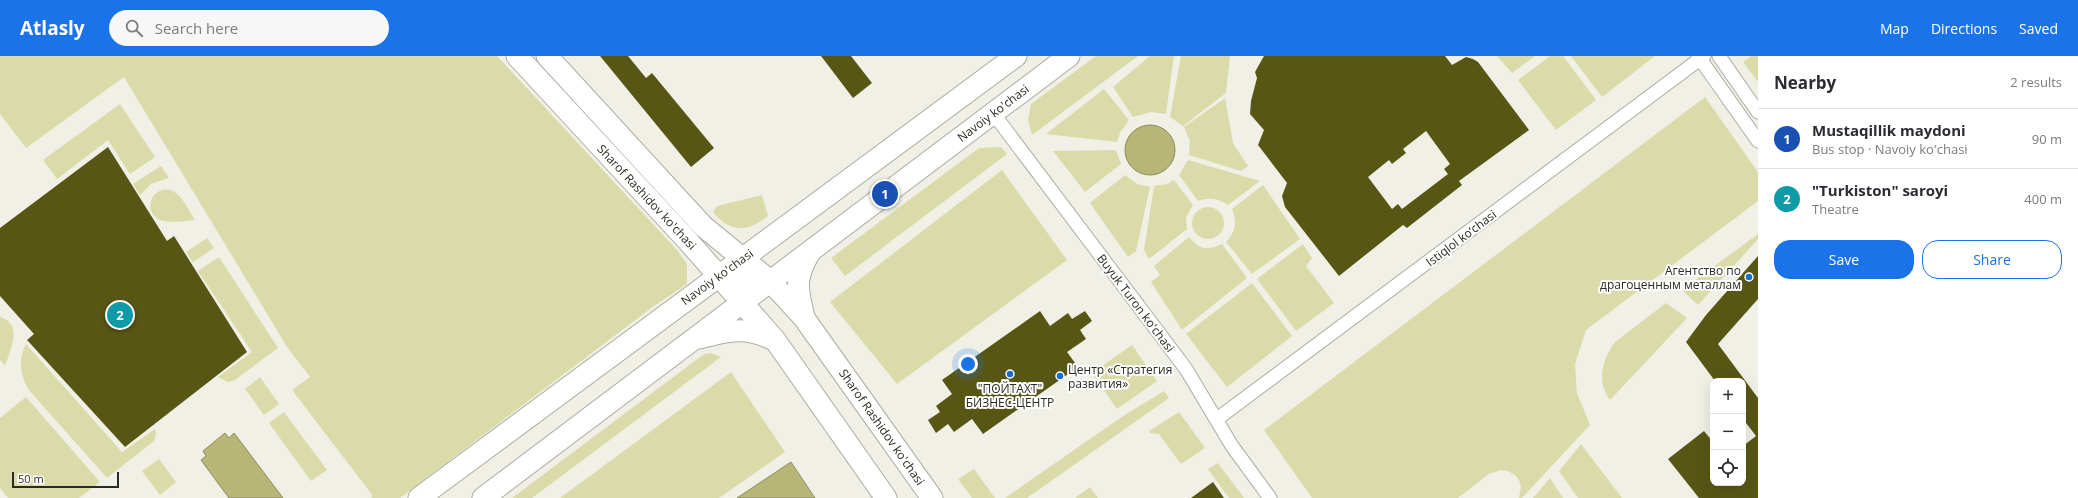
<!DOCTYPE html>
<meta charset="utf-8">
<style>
body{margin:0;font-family:"Open Sans",sans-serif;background:#f7f7f7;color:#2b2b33}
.controls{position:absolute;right:12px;bottom:12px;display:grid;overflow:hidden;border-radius:8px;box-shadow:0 4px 16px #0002}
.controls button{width:36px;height:36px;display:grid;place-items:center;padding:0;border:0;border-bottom:1px solid #e1e1e2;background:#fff;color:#2b2b33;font:20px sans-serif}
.scale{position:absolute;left:12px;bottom:10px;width:107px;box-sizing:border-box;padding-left:4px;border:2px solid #2a2a26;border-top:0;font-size:11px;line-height:14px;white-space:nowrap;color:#2a2a26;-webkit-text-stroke:3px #fffffe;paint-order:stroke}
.you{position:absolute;left:968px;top:308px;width:14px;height:14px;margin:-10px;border:3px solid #fff;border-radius:50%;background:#1a73e8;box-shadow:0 0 0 6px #1a73e833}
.badge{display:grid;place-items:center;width:26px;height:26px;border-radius:50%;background:#1a73e8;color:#fff;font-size:13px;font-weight:700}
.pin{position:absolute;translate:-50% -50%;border:2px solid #fff;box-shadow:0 1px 4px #0006}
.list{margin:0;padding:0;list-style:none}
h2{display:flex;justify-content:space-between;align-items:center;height:52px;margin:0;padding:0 16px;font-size:17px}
h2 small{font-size:13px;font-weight:400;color:#7c7c81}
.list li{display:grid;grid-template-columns:26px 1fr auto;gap:12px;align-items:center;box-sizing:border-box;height:60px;padding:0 16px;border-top:1px solid #e1e1e2}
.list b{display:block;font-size:15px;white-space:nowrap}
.list p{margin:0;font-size:13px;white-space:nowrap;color:#7c7c81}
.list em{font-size:13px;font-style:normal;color:#7c7c81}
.actions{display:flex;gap:8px;padding:12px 16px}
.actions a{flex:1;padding:9px 0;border:1px solid #1a73e8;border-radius:16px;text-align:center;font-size:14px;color:#1a73e8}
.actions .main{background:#1a73e8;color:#fff}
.icon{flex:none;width:22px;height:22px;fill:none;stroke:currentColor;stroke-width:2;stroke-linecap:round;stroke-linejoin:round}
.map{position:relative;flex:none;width:1758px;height:442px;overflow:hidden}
header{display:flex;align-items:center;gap:24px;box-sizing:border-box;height:56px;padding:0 20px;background:#1a73e8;color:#fff}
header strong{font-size:19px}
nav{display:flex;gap:22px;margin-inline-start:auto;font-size:14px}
.search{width:280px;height:36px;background:#f7f7f7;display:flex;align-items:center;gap:10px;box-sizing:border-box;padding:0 14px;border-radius:22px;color:#7c7c81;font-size:15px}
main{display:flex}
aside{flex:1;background:#fff}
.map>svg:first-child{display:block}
.green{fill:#dbdbaa}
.water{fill:#b7b676;stroke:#8d8c5e}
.building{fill:#585615;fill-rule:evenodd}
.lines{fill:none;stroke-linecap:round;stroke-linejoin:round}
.street-casing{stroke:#acaca2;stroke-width:15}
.primary-casing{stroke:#acaca2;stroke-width:23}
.street{stroke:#fff;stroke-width:13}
.primary{stroke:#fff;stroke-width:21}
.poi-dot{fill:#186cd6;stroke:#fffffe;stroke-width:1.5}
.labels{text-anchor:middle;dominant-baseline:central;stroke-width:4;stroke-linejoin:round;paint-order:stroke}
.street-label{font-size:12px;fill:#2a2a26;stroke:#fffffe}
.poi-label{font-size:12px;fill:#2a2a26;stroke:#fffffe;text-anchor:end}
</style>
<header>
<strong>Atlasly</strong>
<div class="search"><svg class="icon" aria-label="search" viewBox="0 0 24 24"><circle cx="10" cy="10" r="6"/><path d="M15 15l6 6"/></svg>Search here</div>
<nav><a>Map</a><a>Directions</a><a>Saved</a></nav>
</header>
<main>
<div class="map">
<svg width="1758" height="442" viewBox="0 0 1758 442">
<rect width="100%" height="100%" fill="#f0f0e6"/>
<g class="green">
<polygon points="0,0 497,0 677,194 687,208 687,228 654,250 400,442 371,442 373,440 292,334 310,321 287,291 124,21 26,92 0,58"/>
<polygon points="1096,0 1138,0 1032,79 1028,64 1031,48"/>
<polygon points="1150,0 1174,0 1166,58 1151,56 1133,61 1113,31"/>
<polygon points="1181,0 1230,0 1226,37 1183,70 1170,61"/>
<polygon points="1497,0 1535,0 1512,17"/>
<polygon points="1550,0 1563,0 1596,44 1556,74 1518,24"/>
<polygon points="1571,0 1655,0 1602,41"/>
<polygon points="1751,0 1758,0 1758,26 1743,6"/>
<polygon points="1104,33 1129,64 1120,77 1117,86 1046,78"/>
<polygon points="1705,41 1758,116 1758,145 1586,274 1575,308 1577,337 1590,369 1522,442 1519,442 1521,431 1519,424 1515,419 1508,415 1501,414 1489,418 1458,442 1312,442 1264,374"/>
<polygon points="1225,42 1233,87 1248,110 1241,115 1189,99 1190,85 1184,71"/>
<polygon points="120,48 155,101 130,118 108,84 57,123 43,104"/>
<polygon points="1001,91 1007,98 845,220 831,202 979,92"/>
<polygon points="1116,94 1121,108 1085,136 1053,95"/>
<path d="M1188,104L1260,125L1228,149C1217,142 1210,141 1198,145L1179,119Z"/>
<polygon points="161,110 169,122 151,128 140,139 133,128"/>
<polygon points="1002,114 1067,204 897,328 830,246"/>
<polygon points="1125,119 1137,128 1150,131 1136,195 1128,201 1090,147"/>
<polygon points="1174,124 1193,149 1186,161 1187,173 1149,203 1144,194 1154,130 1167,128"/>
<path d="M1263,129L1300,183L1252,218L1226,186C1236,175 1237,167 1232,153Z"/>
<path d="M162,134C179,130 187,152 195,164C185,165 173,167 164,165C147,162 145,140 162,134Z"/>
<path d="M762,139L768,160C747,176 731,178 713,156L717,150Z"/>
<circle cx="1208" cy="167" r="16"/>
<polygon points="1758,178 1758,183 1698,249 1682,234"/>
<path d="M1189,181C1200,194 1207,195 1222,188L1247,222L1182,274L1151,226L1160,219L1154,210Z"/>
<polygon points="207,182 214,192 193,206 186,196"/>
<polygon points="1303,188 1312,202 1306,210 1334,247 1296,275 1257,223"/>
<polygon points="219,201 278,292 235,324 228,326 218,321 252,296 198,215"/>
<polygon points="1252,227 1292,280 1227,331 1186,278"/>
<path d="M1666,247L1687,262L1610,344C1596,325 1602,304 1615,286Z"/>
<path d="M0,261C24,268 10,295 5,310L0,304Z"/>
<path d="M26,288L122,396L155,373L156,379L154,385L107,422L28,333C20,318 18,303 26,288Z"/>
<polygon points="1132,289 1157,325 1117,353 1092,317"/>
<polygon points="710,297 721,301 532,442 512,442 704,298"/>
<polygon points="731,316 785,396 719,442 560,442"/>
<polygon points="260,321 279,348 264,359 245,333"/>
<polygon points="1164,335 1169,342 1027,442 1005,442 1123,360"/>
<polygon points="26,341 100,426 79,442 8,442 0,432 0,362"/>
<polygon points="284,356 327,414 311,425 269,367"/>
<polygon points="1179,356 1205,392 1181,408 1159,378 1150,377 1149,375"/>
<polygon points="1581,388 1622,442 1578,442 1559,415"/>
<polygon points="159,403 176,426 160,439 142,415"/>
<polygon points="1218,407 1244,442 1229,442 1208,413"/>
<polygon points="974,413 992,438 995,442 972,442 958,423"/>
<polygon points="1550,422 1563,442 1533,442"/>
<polygon points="1090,431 1098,442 1075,442"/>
</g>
<g class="water">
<circle cx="1150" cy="94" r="25"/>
<polygon points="225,377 229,382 234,377 283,442 229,442 201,404 206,400 203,395"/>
<polygon points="791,406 815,442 737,442"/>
</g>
<g class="building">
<polygon points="600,0 628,0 646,22 652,17 714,92 691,111"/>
<polygon points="821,0 851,0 872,27 853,42"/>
<path d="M1264,0H1445L1452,9L1466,1L1473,3L1478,6L1529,74L1459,125L1462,129L1407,172L1403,169L1339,220L1285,151L1282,140L1287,127L1258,89L1264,74L1250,58L1251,45L1257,22L1255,16ZM1426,75L1450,108L1444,113L1448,118L1402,153L1398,148L1392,153L1368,121L1389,104L1392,108L1406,97L1403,93Z"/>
<polygon points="108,91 167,185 174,180 247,296 125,391 27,284 34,278 0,240 0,172"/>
<polygon points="1758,200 1758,243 1718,288 1758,342 1758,442 1699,442 1668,403 1704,375 1713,386 1713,427 1743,427 1743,390 1756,380 1743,363 1743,325 1715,325 1686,286 1706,259"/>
<polygon points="1040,255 1050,270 1068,257 1072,263 1085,255 1092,265 1080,274 1086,283 1067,296 1078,311 983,378 972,363 954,376 948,368 936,377 928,364 940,356 936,350 952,338 942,324"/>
<polygon points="1213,426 1224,442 1191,442"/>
</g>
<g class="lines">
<defs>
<g id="street">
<polyline points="1698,0 1758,85"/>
<polyline points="1719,0 1758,56"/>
<polyline points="993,57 1186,313 1232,390 1270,442"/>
<polyline points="1217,363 1704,0"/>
</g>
<g id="primary">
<polyline points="517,0 687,184 775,284 886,442"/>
<polyline points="547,0 703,170 770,225 804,262 932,442"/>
<polyline points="742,247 743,202"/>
<path d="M804,261C797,232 794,223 810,196"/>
<path d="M700,282C729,274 747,270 774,284"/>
<polyline points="419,442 1016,0"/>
<polyline points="483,442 1069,0"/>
</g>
</defs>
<use href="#street" class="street-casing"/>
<use href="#primary" class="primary-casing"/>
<use href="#street" class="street"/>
<use href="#primary" class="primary"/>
</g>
<g class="poi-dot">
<circle cx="1749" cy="221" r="4"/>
<circle cx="1010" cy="318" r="4"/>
<circle cx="1060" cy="320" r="4"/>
</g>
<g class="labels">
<g class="street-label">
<text transform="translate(993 57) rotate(-37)">Navoiy ko'chasi</text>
<text transform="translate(647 141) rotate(47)">Sharof Rashidov ko'chasi</text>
<text transform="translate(1461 182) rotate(-37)">Istiqlol ko‘chasi</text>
<text transform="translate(717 221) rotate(-36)">Navoiy ko'chasi</text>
<text transform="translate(1136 247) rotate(53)">Buyuk Turon ko'chasi</text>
<text transform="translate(882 371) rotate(55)">Sharof Rashidov ko'chasi</text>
</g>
<g class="poi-label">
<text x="1741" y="214">Агентство по<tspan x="1741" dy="14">драгоценным металлам</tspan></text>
<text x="1068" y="313" text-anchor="start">Центр «Стратегия<tspan x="1068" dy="14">развития»</tspan></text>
<text x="1010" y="332" text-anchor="middle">"ПОЙТАХТ"<tspan x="1010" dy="14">БИЗНЕС-ЦЕНТР</tspan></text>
</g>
</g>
</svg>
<div class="controls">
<button>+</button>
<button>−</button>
<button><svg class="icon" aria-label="locate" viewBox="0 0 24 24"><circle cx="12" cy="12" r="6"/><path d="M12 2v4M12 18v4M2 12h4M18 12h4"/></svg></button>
</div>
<div class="scale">50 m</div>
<div class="you"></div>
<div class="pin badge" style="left:885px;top:138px;background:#1a4fb4">1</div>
<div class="pin badge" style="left:120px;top:259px;background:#0f9aa8">2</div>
</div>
<aside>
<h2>Nearby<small>2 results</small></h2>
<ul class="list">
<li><span class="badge" style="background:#1a4fb4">1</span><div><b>Mustaqillik maydoni</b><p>Bus stop · Navoiy ko'chasi</p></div><em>90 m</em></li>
<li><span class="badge" style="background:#0f9aa8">2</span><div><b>&quot;Turkiston&quot; saroyi</b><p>Theatre</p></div><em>400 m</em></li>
</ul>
<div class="actions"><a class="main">Save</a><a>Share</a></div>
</aside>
</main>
